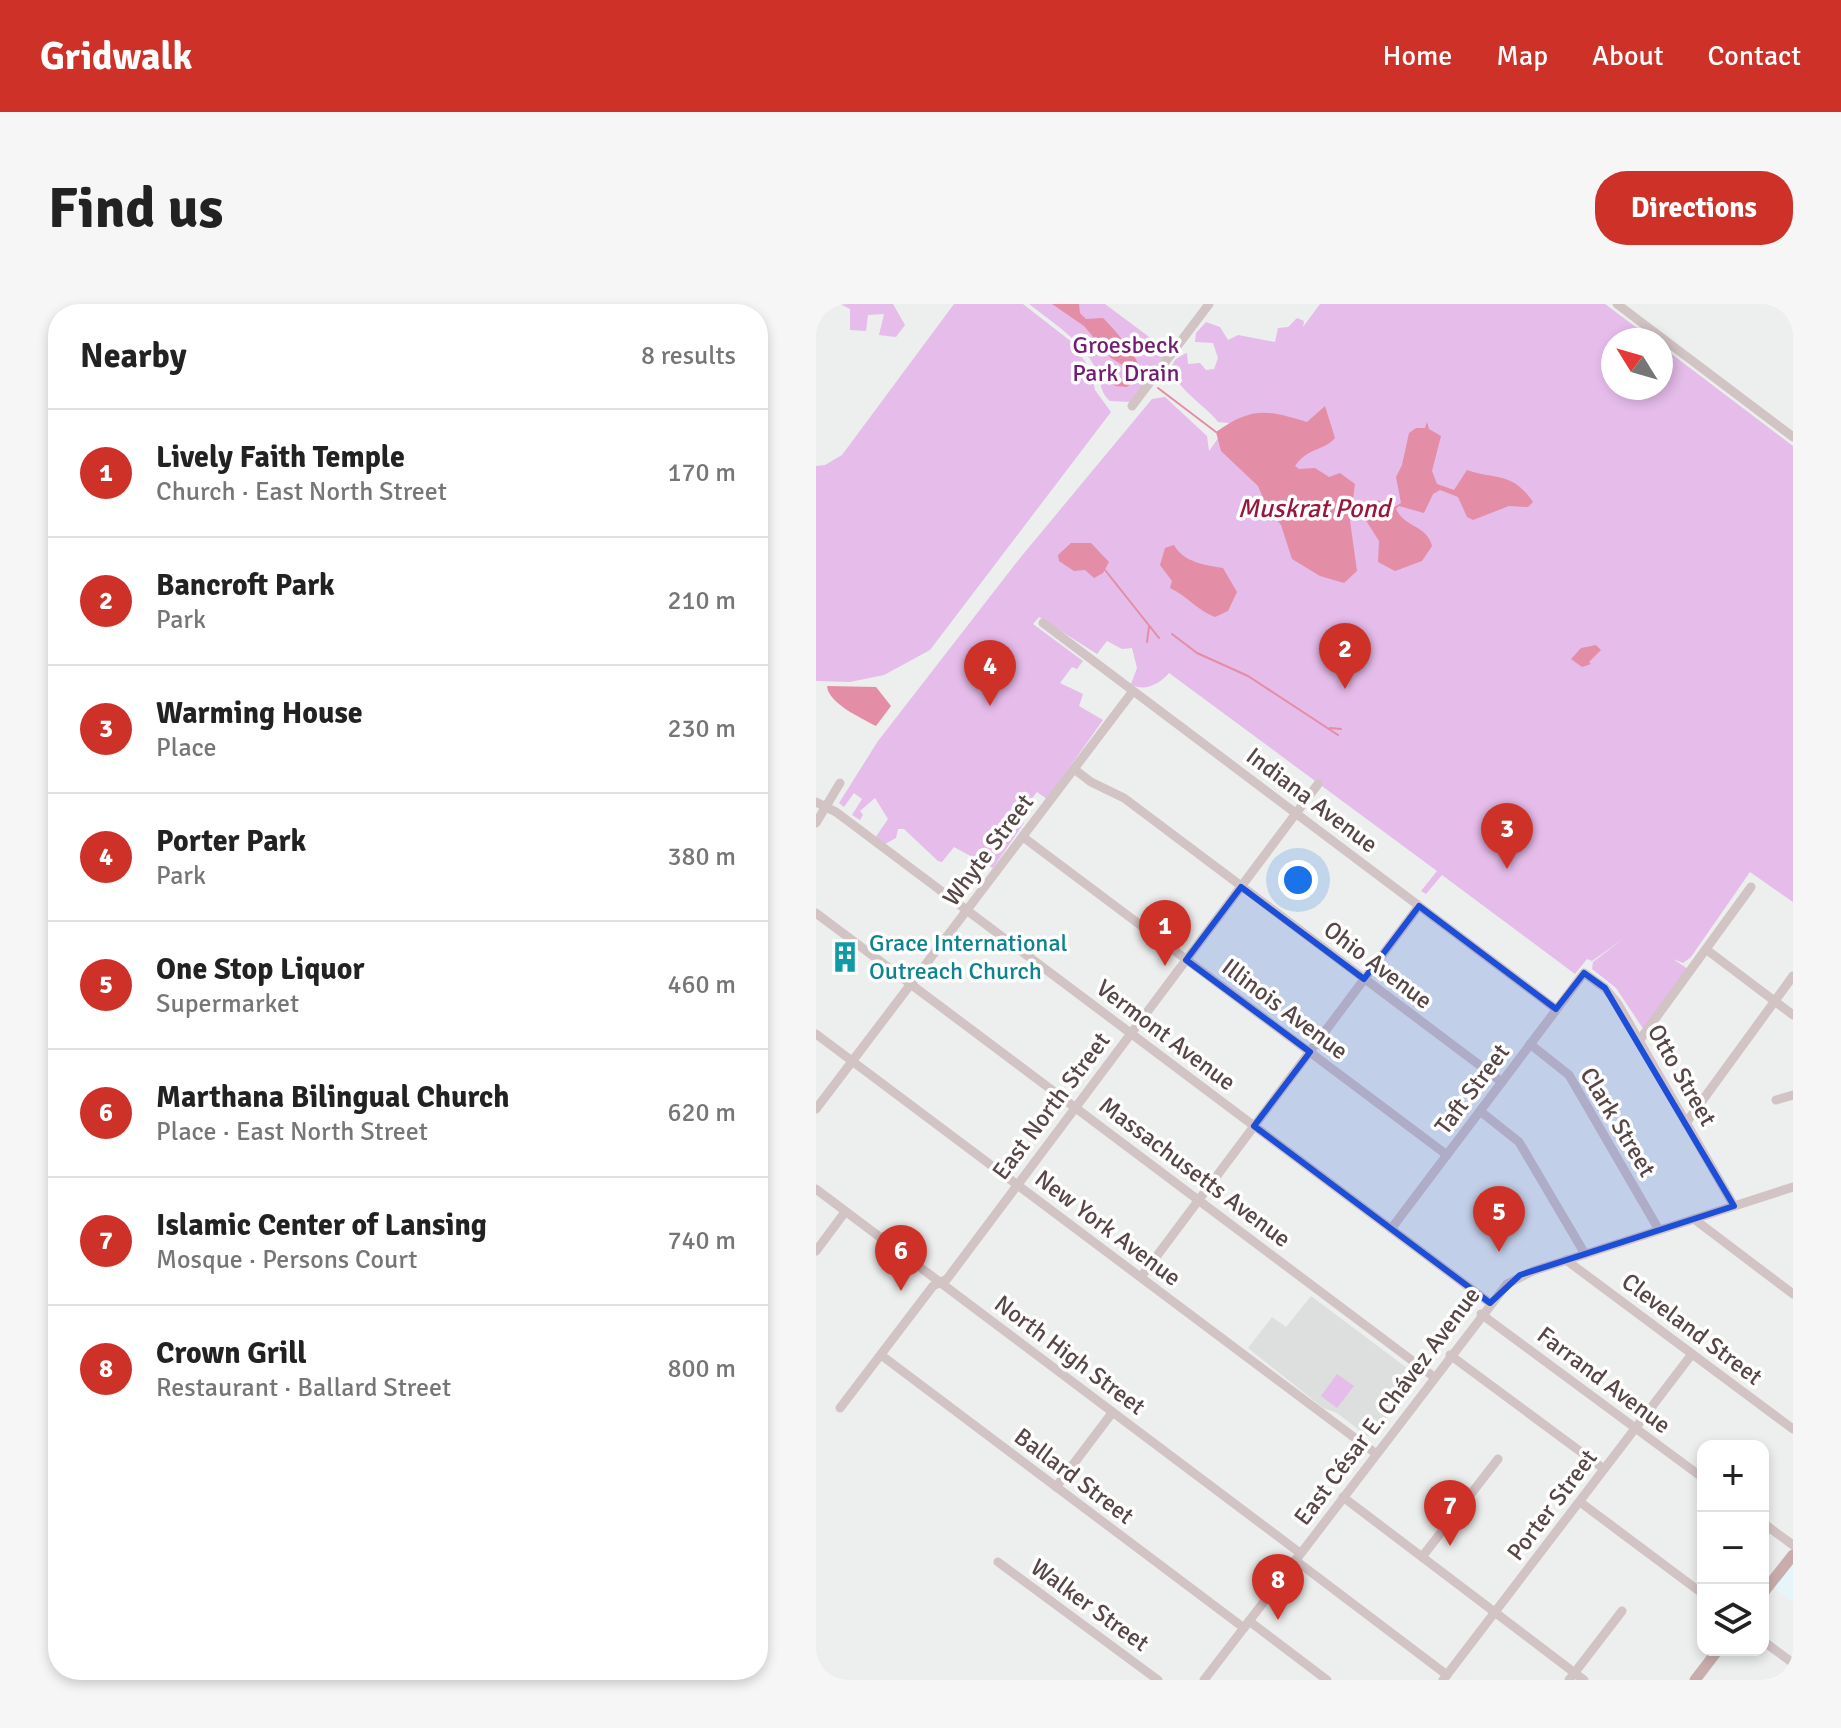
<!DOCTYPE html>
<meta charset="utf-8">
<style>
body{margin:0;font-family:Signika,sans-serif;background:#f6f6f6;color:#222}
.controls{position:absolute;right:24px;bottom:24px;display:grid;overflow:hidden;border-radius:16px;box-shadow:0 4px 12px #0003}
.controls button{width:72px;height:72px;display:grid;place-items:center;padding:0;border:0;border-bottom:2px solid #e0e0e0;background:#fff;color:#222;font:40px sans-serif}
.compass{position:absolute;left:785px;top:24px;width:72px;height:72px;border-radius:50%;background:#fff;box-shadow:0 4px 12px #0003;rotate:307deg}
.you{position:absolute;left:482px;top:576px;width:28px;height:28px;margin:-20px;border:6px solid #fff;border-radius:50%;background:#1a73e8;box-shadow:0 0 0 12px #1a73e833}
.badge{display:grid;place-items:center;width:52px;height:52px;border-radius:50%;background:#ce3127;color:#fff;font-size:26px;font-weight:700}
.pin{position:absolute;translate:-50% -66px;filter:drop-shadow(0 2px 4px #0008)}
.pin::after{content:'';position:absolute;top:42px;width:28px;height:24px;background:inherit;clip-path:polygon(0 0,100% 0,50% 100%)}
.list{margin:0;padding:0;list-style:none}
h2{display:flex;justify-content:space-between;align-items:center;height:104px;margin:0;padding:0 32px;font-size:34px}
h2 small{font-size:26px;font-weight:400;color:#767676}
.list li{display:grid;grid-template-columns:52px 1fr auto;gap:24px;align-items:center;box-sizing:border-box;height:128px;padding:0 32px;border-top:2px solid #e0e0e0}
.list b{display:block;font-size:30px;white-space:nowrap}
.list p{margin:0;font-size:26px;white-space:nowrap;color:#767676}
.list em{font-size:26px;font-style:normal;color:#767676}
.icon{flex:none;width:44px;height:44px;fill:none;stroke:currentColor;stroke-width:2;stroke-linecap:round;stroke-linejoin:round}
.map{position:relative;flex:none;width:977px;height:1376px;overflow:hidden;border-radius:32px}
header{display:flex;align-items:center;gap:48px;box-sizing:border-box;height:112px;padding:0 40px;background:#ce3127;color:#fff}
header strong{font-size:38px}
nav{display:flex;gap:44px;margin-inline-start:auto;font-size:28px}
.intro{display:flex;align-items:center;justify-content:space-between;box-sizing:border-box;height:192px;padding:0 48px}
h1{margin:0;font-size:56px}
.button{padding:20px 36px;border-radius:32px;background:#ce3127;color:#fff;font-size:28px;font-weight:700}
main{display:flex;gap:48px;padding:0 48px}
aside{flex:1;background:#fff;border-radius:32px;box-shadow:0 4px 12px #0003}
.map>svg:first-child{display:block}
.commercial{fill:#e5f5f9}
.education{fill:#dddfde}
.green{fill:#e5bcea}
.water{fill:#e48da6}
.lines{fill:none;stroke-linecap:round;stroke-linejoin:round}
.stream{stroke:#e48da6;stroke-width:2}
.minor{stroke:#d2c3c4;stroke-width:9}
.major{stroke:#c9adad;stroke-width:11}
.marked{fill:#1d4ed8;fill-opacity:0.2;stroke:#1d4ed8;stroke-width:6;stroke-linejoin:round}
.labels{text-anchor:middle;dominant-baseline:central;stroke-width:7;stroke-linejoin:round;paint-order:stroke}
.park-label{font-size:24px;fill:#721d72;stroke:#fff}
.street-label{font-size:24px;fill:#584646;stroke:#fff}
.culture-label{font-size:24px;fill:#0d838f;stroke:#fff;text-anchor:start}
.water-label{font-size:26px;font-style:italic;fill:#99173d;stroke:#fff}
</style>
<header>
<strong>Gridwalk</strong>
<nav><a>Home</a><a>Map</a><a>About</a><a>Contact</a></nav>
</header>
<div class="intro"><h1>Find us</h1><a class="button">Directions</a></div>
<main>
<aside>
<h2>Nearby<small>8 results</small></h2>
<ul class="list">
<li><span class="badge">1</span><div><b>Lively Faith Temple</b><p>Church · East North Street</p></div><em>170 m</em></li>
<li><span class="badge">2</span><div><b>Bancroft Park</b><p>Park</p></div><em>210 m</em></li>
<li><span class="badge">3</span><div><b>Warming House</b><p>Place</p></div><em>230 m</em></li>
<li><span class="badge">4</span><div><b>Porter Park</b><p>Park</p></div><em>380 m</em></li>
<li><span class="badge">5</span><div><b>One Stop Liquor</b><p>Supermarket</p></div><em>460 m</em></li>
<li><span class="badge">6</span><div><b>Marthana Bilingual Church</b><p>Place · East North Street</p></div><em>620 m</em></li>
<li><span class="badge">7</span><div><b>Islamic Center of Lansing</b><p>Mosque · Persons Court</p></div><em>740 m</em></li>
<li><span class="badge">8</span><div><b>Crown Grill</b><p>Restaurant · Ballard Street</p></div><em>800 m</em></li>
</ul>
</aside>
<div class="map">
<svg width="977" height="1376" viewBox="0 0 977 1376">
<rect width="100%" height="100%" fill="#ecefed"/>
<polygon class="commercial" points="977,1259 977,1298 958,1284"/>
<polygon class="education" points="495,992 599,1070 599,1076 556,1131 551,1132 521,1109 507,1104 432,1044 456,1013 470,1023"/>
<g class="green">
<polygon points="24,0 77,0 89,21 80,33 63,31 68,10 52,11 50,27 34,26 34,5"/>
<polygon points="138,0 207,0 257,39 275,67 279,86 295,108 114,346 68,371 34,378 0,377 0,162 9,161 26,151"/>
<path d="M213,0H289L352,47L315,98L294,97C282,86 286,76 279,63C264,35 237,19 213,0Z"/>
<path d="M504,0H789L837,36H797V84H845V42L977,142V598L934,568L875,653L867,659L857,655L872,665L828,726L800,684L776,665L777,658L807,635L776,657L771,655L759,670L626,571L610,590L605,587L621,567L353,369C345,379 328,389 315,380L321,364L316,344L306,345L291,337L281,350L223,313L217,320L267,357L261,365L256,363L244,379L267,390L263,402L287,416L231,495L221,488L201,513L208,519L177,564L138,543L126,558L122,557L88,525H82L80,534L69,540L59,534L72,515L59,494L44,507L47,511L44,516L36,511L46,495L38,489L28,503L23,499L62,437L204,254L336,95L349,93L391,132L393,147L413,119L402,118C391,101 328,65 371,49L372,60L384,59L390,66L398,65L402,54L397,39L379,38L380,29L390,18L404,23L412,36L422,31L459,38L462,24L472,23L481,14L488,17L487,23Z"/>
<polygon points="521,1070 538,1082 521,1104 505,1092"/>
</g>
<g class="water">
<path d="M236,0H263L264,9L270,15L287,14C297,24 325,55 324,68C324,73 314,80 311,83L299,82L295,65L299,64L304,79L316,67L295,54L268,22Z"/>
<path d="M509,102L519,134C508,147 492,143 479,162L483,165L499,164L513,173L524,169L539,180L534,217L541,267L528,279L504,272L476,255L465,221L451,203L442,182L405,147L400,128C436,102 452,106 491,118Z"/>
<path d="M611,118L613,125L625,132L616,167L621,180L638,186L651,166C679,176 696,167 717,198L712,203L693,202L657,216L651,213L642,193L624,186L617,190L608,209L583,202L580,205C589,224 611,221 616,242L606,257L579,267L562,258L563,237L549,215L562,196L577,204L585,199L580,173L586,161L593,129L600,124H609Z"/>
<polygon points="255,239 275,239 293,258 287,269 278,274 269,266 258,267 243,257 242,251"/>
<path d="M358,241C368,259 390,261 407,264L421,288L412,307L399,313C382,307 371,292 354,284L356,277L344,261L349,244Z"/>
<polygon points="780,341 785,346 773,358 775,360 766,363 755,355 765,344"/>
<path d="M11,382L60,383L75,402L60,422C45,414 12,399 11,382Z"/>
</g>
<g class="lines">
<g class="stream">
<polyline points="342,84 400,128"/>
<polyline points="289,266 343,334"/>
<polyline points="356,330 381,349 432,372 522,431"/>
<polyline points="331,338 333,323"/>
<polyline points="514,424 525,425"/>
</g>
<g class="minor">
<polyline points="801,0 977,133"/>
<polyline points="316,102 393,0"/>
<polyline points="227,319 740,705"/>
<polyline points="258,465 275,478 308,494 686,778"/>
<polyline points="0,498 20,508 674,999"/>
<polyline points="0,519 24,479"/>
<polyline points="207,533 631,851"/>
<polyline points="0,609 618,1073"/>
<polyline points="891,646 977,711"/>
<polyline points="0,730 559,1149"/>
<polyline points="823,737 935,583"/>
<polyline points="714,740 753,771 843,926"/>
<polyline points="960,796 977,791"/>
<polyline points="0,805 317,387"/>
<polyline points="664,807 703,838 769,950"/>
<polyline points="870,819 977,672"/>
<polyline points="0,885 484,1249"/>
<polyline points="878,915 977,990"/>
<polyline points="575,925 768,669 789,684 802,700 918,902"/>
<polyline points="0,947 29,908"/>
<polyline points="750,956 977,1125"/>
<polyline points="325,973 603,602"/>
<polyline points="665,1010 887,1174"/>
<polyline points="65,1051 428,1324"/>
<polyline points="634,1051 788,1165"/>
<polyline points="24,1104 117,982 131,975 502,480"/>
<polyline points="240,1183 296,1109"/>
<polyline points="527,1193 768,1376"/>
<polyline points="764,1198 887,1290"/>
<polyline points="947,1219 977,1241"/>
<polyline points="606,1253 682,1155"/>
<polyline points="479,1256 631,1371"/>
<polyline points="182,1258 342,1376"/>
<polyline points="433,1317 511,1376"/>
<polyline points="947,1337 977,1359"/>
<polyline points="388,1376 691,980 717,967 977,883"/>
<polyline points="627,1376 876,1050"/>
<polyline points="753,1376 806,1307"/>
</g>
<g class="major">
<polyline points="947,1289 977,1251"/>
<polyline points="879,1376 902,1346"/>
</g>
</g>
<path class="marked" d="M425,583L548,675L603,602L740,705L768,669L789,684L918,902L704,971L674,999L438,822L494,748L370,656Z"/>
<defs>
<symbol id="building-bare" viewBox="-9 -9 18 18"><path d="M-4-6H4V6H1V3H-1V6H-4ZM-2.5-4.3h1.7v1.8h-1.7ZM.8-4.3h1.7v1.8H.8ZM-2.5-1h1.7V.8h-1.7ZM.8-1h1.7V.8H.8Z" fill="#0f9aa8" stroke="#fff" stroke-width="2.5" paint-order="stroke"/></symbol>
</defs>
<g fill-rule="evenodd">
<use href="#building-bare" x="7" y="631" width="44" height="44"/>
</g>
<g class="labels">
<g class="park-label">
<text x="310" y="41">Groesbeck<tspan x="310" dy="28">Park Drain</tspan></text>
</g>
<g class="street-label">
<text transform="translate(496 496) rotate(37)">Indiana Avenue</text>
<text transform="translate(172 546) rotate(-53)">Whyte Street</text>
<text transform="translate(562 661) rotate(37)">Ohio Avenue</text>
<text transform="translate(469 705) rotate(37)">Illinois Avenue</text>
<text transform="translate(350 731) rotate(37)">Vermont Avenue</text>
<text transform="translate(866 771) rotate(60)">Otto Street</text>
<text transform="translate(656 785) rotate(-53)">Taft Street</text>
<text transform="translate(235 802) rotate(-53)">East North Street</text>
<text transform="translate(802 818) rotate(59)">Clark Street</text>
<text transform="translate(379 868) rotate(37)">Massachusetts Avenue</text>
<text transform="translate(292 924) rotate(37)">New York Avenue</text>
<text transform="translate(876 1025) rotate(37)">Cleveland Street</text>
<text transform="translate(254 1051) rotate(37)">North High Street</text>
<text transform="translate(788 1076) rotate(37)">Farrand Avenue</text>
<text transform="translate(571 1102) rotate(-53)">East César E. Chávez Avenue</text>
<text transform="translate(258 1172) rotate(37)">Ballard Street</text>
<text transform="translate(736 1201) rotate(-53)">Porter Street</text>
<text transform="translate(274 1301) rotate(36)">Walker Street</text>
</g>
<g class="culture-label">
<text x="53" y="639">Grace International<tspan x="53" dy="28">Outreach Church</tspan></text>
</g>
<g class="water-label">
<text x="498" y="205">Muskrat Pond</text>
</g>
</g>
</svg>
<div class="controls">
<button>+</button>
<button>−</button>
<button><svg class="icon" aria-label="layers" viewBox="0 0 24 24"><path d="M12 4l9 5-9 5-9-5zM3 14l9 5 9-5"/></svg></button>
</div>
<svg class="compass" viewBox="-18 -18 36 36"><path d="M0-13l5 13h-10z" fill="#e53935"/><path d="M0 13l5-13h-10z" fill="#767676"/></svg>
<div class="you"></div>
<div class="pin badge" style="left:349px;top:662px">1</div>
<div class="pin badge" style="left:529px;top:385px">2</div>
<div class="pin badge" style="left:691px;top:565px">3</div>
<div class="pin badge" style="left:174px;top:402px">4</div>
<div class="pin badge" style="left:683px;top:948px">5</div>
<div class="pin badge" style="left:85px;top:987px">6</div>
<div class="pin badge" style="left:634px;top:1242px">7</div>
<div class="pin badge" style="left:462px;top:1316px">8</div>
</div>
</main>
